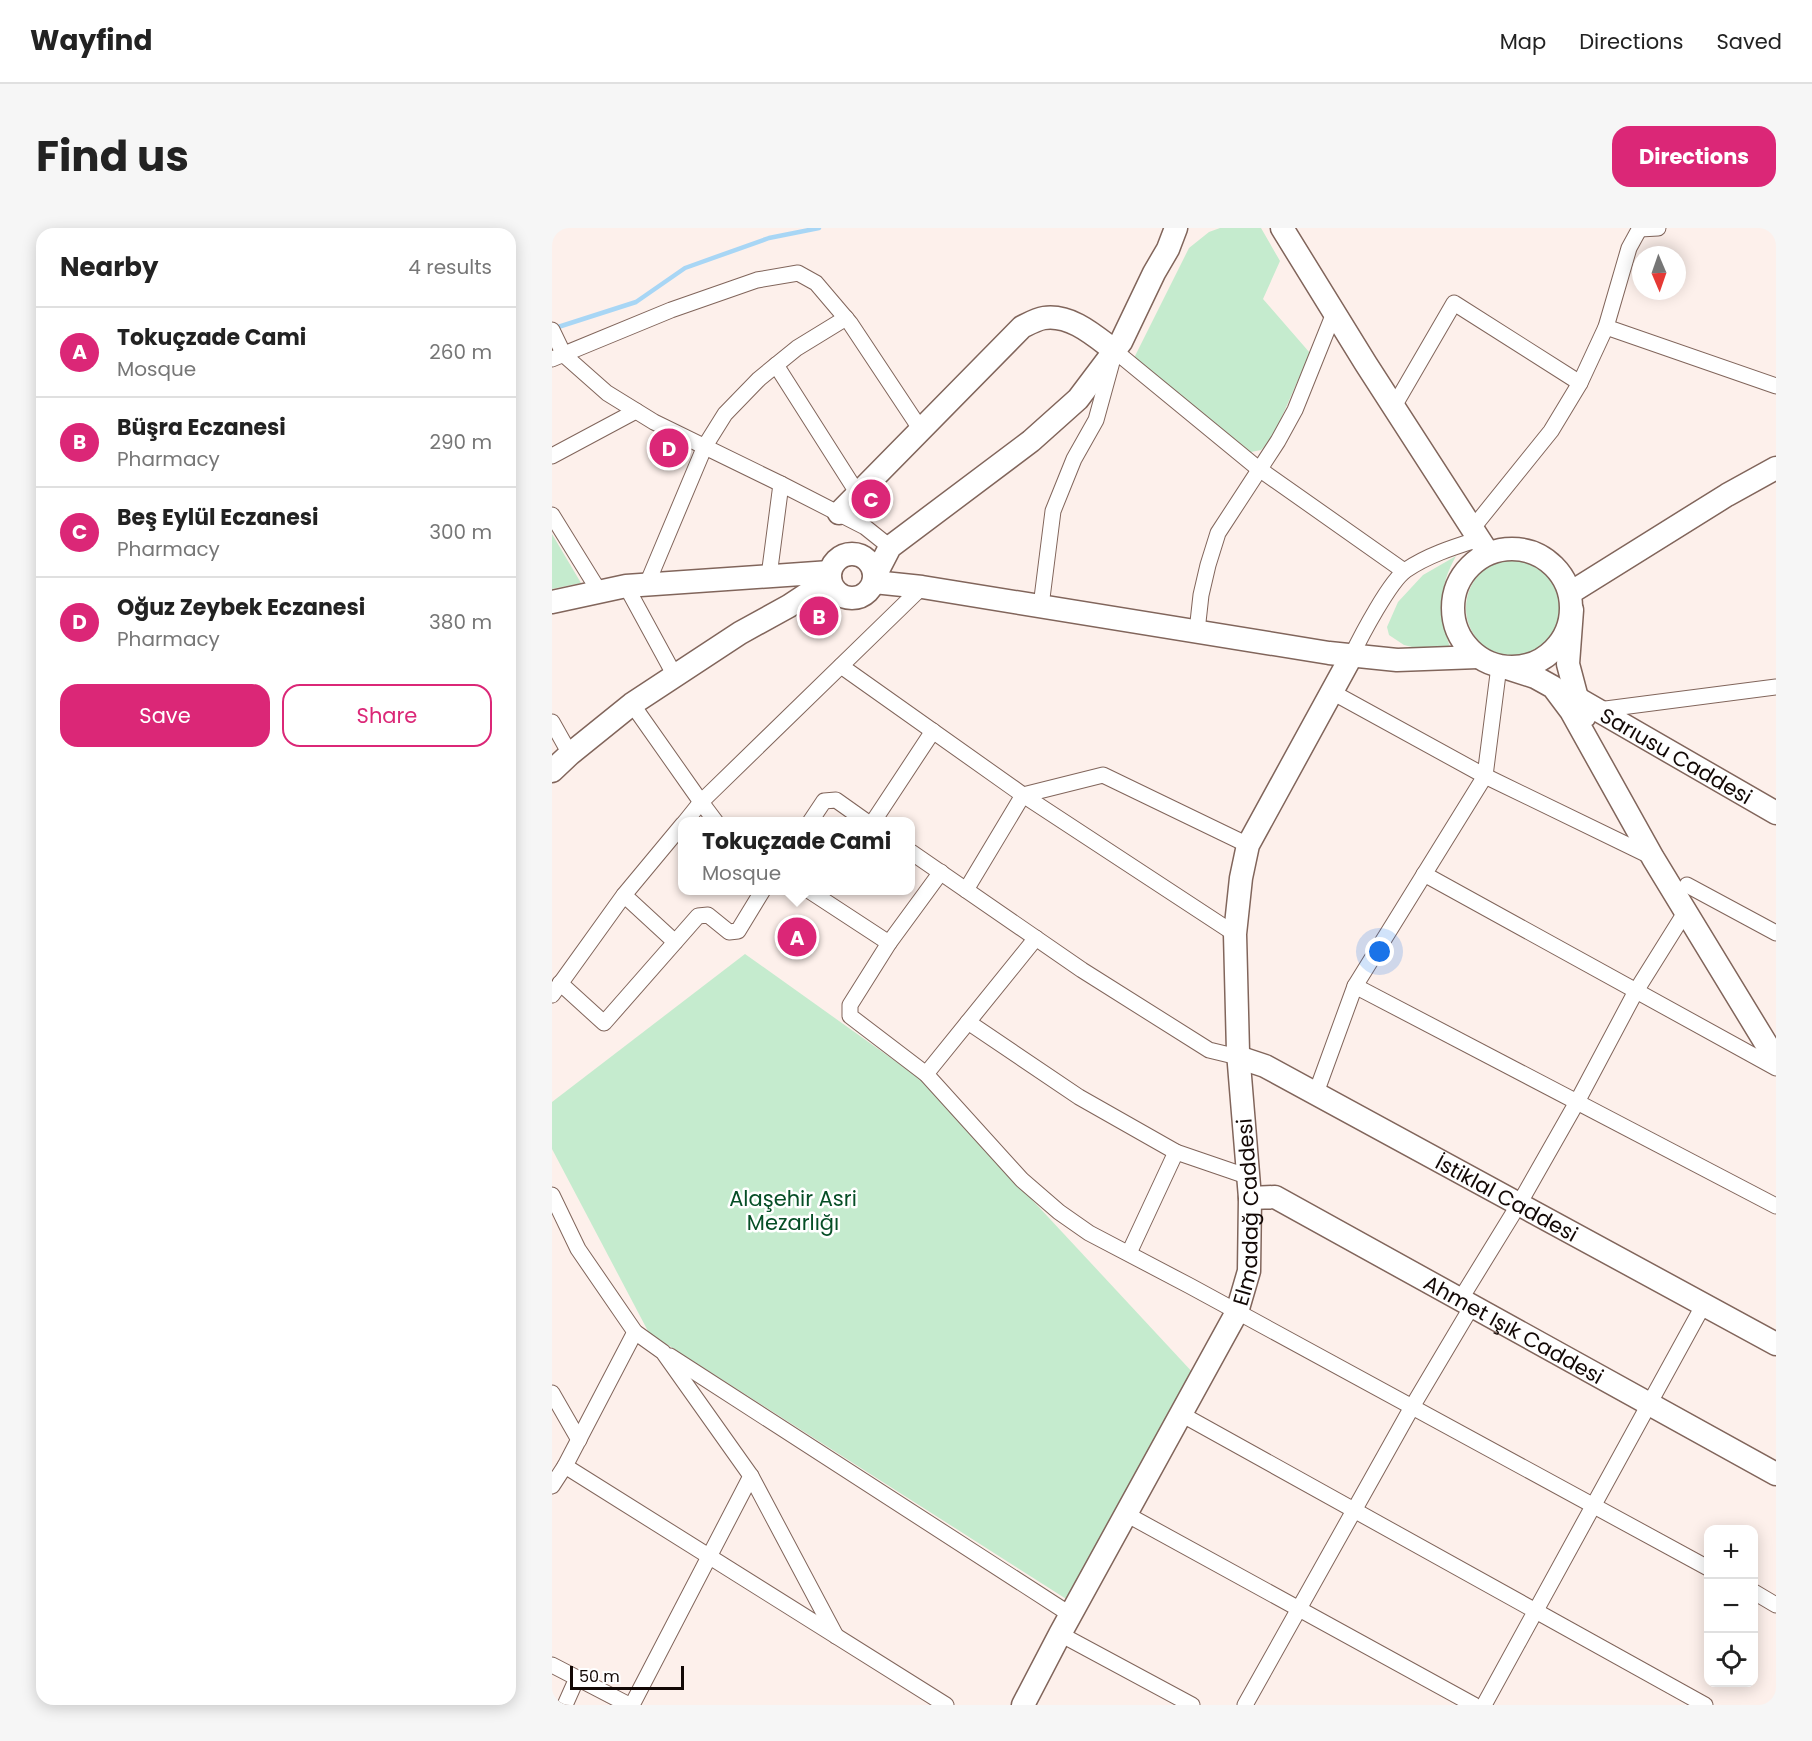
<!DOCTYPE html>
<meta charset="utf-8">
<style>
body{margin:0;font-family:Poppins,sans-serif;background:#f6f6f6;color:#222}
.controls{position:absolute;right:18px;bottom:18px;display:grid;overflow:hidden;border-radius:12px;box-shadow:0 3px 15px #0003}
.controls button{width:54px;height:54px;display:grid;place-items:center;padding:0;border:0;border-bottom:2px solid #e0e0e0;background:#fff;color:#222;font:30px sans-serif}
.compass{position:absolute;left:1080px;top:18px;width:54px;height:54px;border-radius:50%;background:#fff;box-shadow:0 3px 15px #0003;rotate:178deg}
.scale{position:absolute;left:18px;bottom:15px;width:114px;box-sizing:border-box;padding-left:6px;border:3px solid #120805;border-top:0;font-size:16px;line-height:21px;white-space:nowrap;color:#120805;-webkit-text-stroke:4px #fff;paint-order:stroke}
.you{position:absolute;left:828px;top:724px;width:21px;height:21px;margin:-15px;border:4px solid #fff;border-radius:50%;background:#1a73e8;box-shadow:0 0 0 9px #1a73e833}
.badge{display:grid;place-items:center;width:39px;height:39px;border-radius:50%;background:#db2777;color:#fff;font-size:20px;font-weight:700}
.pin{position:absolute;translate:-50% -50%;border:3px solid #fff;box-shadow:0 2px 6px #0006}
.popup{position:absolute;left:126px;top:589px;width:237px;height:78px;box-sizing:border-box;display:grid;place-content:center;border-radius:12px;background:#fff;filter:drop-shadow(0 2px 4px #0005);font-size:20px;white-space:nowrap;color:#767676}
.popup b{font-size:22px;color:#222}
.popup::after{content:'';position:absolute;left:50%;top:100%;margin-left:-12px;border:12px solid transparent;border-top-color:#fff}
.list{margin:0;padding:0;list-style:none}
h2{display:flex;justify-content:space-between;align-items:center;height:78px;margin:0;padding:0 24px;font-size:26px}
h2 small{font-size:20px;font-weight:400;color:#767676}
.list li{display:grid;grid-template-columns:39px 1fr auto;gap:18px;align-items:center;box-sizing:border-box;height:90px;padding:0 24px;border-top:2px solid #e0e0e0}
.list b{display:block;font-size:22px;white-space:nowrap}
.list p{margin:0;font-size:20px;white-space:nowrap;color:#767676}
.list em{font-size:20px;font-style:normal;color:#767676}
.actions{display:flex;gap:12px;padding:18px 24px}
.actions a{flex:1;padding:14px 0;border:2px solid #db2777;border-radius:18px;text-align:center;font-size:21px;color:#db2777}
.actions .main{background:#db2777;color:#fff}
.icon{flex:none;width:33px;height:33px;fill:none;stroke:currentColor;stroke-width:2;stroke-linecap:round;stroke-linejoin:round}
.map{position:relative;flex:none;width:1224px;height:1477px;overflow:hidden;border-radius:18px}
header{display:flex;align-items:center;gap:36px;box-sizing:border-box;height:84px;padding:0 30px;background:#fff;border-bottom:2px solid #e0e0e0}
header strong{font-size:28px}
nav{display:flex;gap:33px;margin-inline-start:auto;font-size:21px}
.intro{display:flex;align-items:center;justify-content:space-between;box-sizing:border-box;height:144px;padding:0 36px}
h1{margin:0;font-size:42px}
.button{padding:15px 27px;border-radius:18px;background:#db2777;color:#fff;font-size:21px;font-weight:700}
main{display:flex;gap:36px;padding:0 36px}
aside{flex:1;background:#fff;border-radius:18px;box-shadow:0 3px 15px #0003}
.map>svg:first-child{display:block}
.green{fill:#c5ebce}
.lines{fill:none;stroke-linecap:round;stroke-linejoin:round}
.stream{stroke:#a8d6f5;stroke-width:4.5}
.street-casing{stroke:#81655b;stroke-width:17}
.secondary-casing{stroke:#81655b;stroke-width:25}
.street{stroke:#fff;stroke-width:15}
.secondary{stroke:#fff;stroke-width:22}
.labels{text-anchor:middle;dominant-baseline:central;stroke-width:5;stroke-linejoin:round;paint-order:stroke}
.street-label{font-size:21px;fill:#120805;stroke:#fff}
.park-label{font-size:21px;fill:#064e26;stroke:#fff}
</style>
<header>
<strong>Wayfind</strong>
<nav><a>Map</a><a>Directions</a><a>Saved</a></nav>
</header>
<div class="intro"><h1>Find us</h1><a class="button">Directions</a></div>
<main>
<aside>
<h2>Nearby<small>4 results</small></h2>
<ul class="list">
<li><span class="badge">A</span><div><b>Tokuçzade Cami</b><p>Mosque</p></div><em>260 m</em></li>
<li><span class="badge">B</span><div><b>Büşra Eczanesi</b><p>Pharmacy</p></div><em>290 m</em></li>
<li><span class="badge">C</span><div><b>Beş Eylül Eczanesi</b><p>Pharmacy</p></div><em>300 m</em></li>
<li><span class="badge">D</span><div><b>Oğuz Zeybek Eczanesi</b><p>Pharmacy</p></div><em>380 m</em></li>
</ul>
<div class="actions"><a class="main">Save</a><a>Share</a></div>
</aside>
<div class="map">
<svg width="1224" height="1477" viewBox="0 0 1224 1477">
<rect width="100%" height="100%" fill="#fdf0eb"/>
<g class="green">
<polygon points="668,0 709,0 728,33 711,71 758,125 720,211 709,222 699,224 582,130 637,20 657,4"/>
<polygon points="0,306 29,355 0,361"/>
<path d="M904,328C886,360 887,385 898,419L868,421L852,417L837,407L835,399L846,374L871,347Z"/>
<circle cx="963" cy="380" r="49"/>
<polygon points="193,726 367,850 643,1147 519,1374 97,1105 0,921 0,874"/>
</g>
<g class="lines">
<polyline class="stream" points="3,100 84,74 133,40 217,10 267,0"/>
<defs>
<g id="street">
<polyline points="1088,1 1106,0"/>
<polyline points="1054,99 1224,158"/>
<polyline points="0,102 12,127 55,165 102,194 229,256 313,299 338,319"/>
<polyline points="0,131 119,82 205,52 246,45 264,55 298,95 369,202"/>
<polyline points="224,137 306,266"/>
<polyline points="841,180 902,75 1028,155"/>
<polyline points="0,228 84,183"/>
<polyline points="0,287 47,363"/>
<polyline points="920,301 999,203 1028,155 1054,99 1077,20 1088,0"/>
<polyline points="217,348 229,256"/>
<polyline points="95,356 153,218 173,186 207,151 245,120 294,90"/>
<polyline points="74,358 123,448"/>
<polyline points="489,378 501,283 522,231 544,192 563,123 703,238 852,343"/>
<polyline points="645,403 649,367 656,337 666,305 726,213 743,182 782,85"/>
<path d="M800,427C809,408 838,353 854,342C876,327 902,319 927,311"/>
<polyline points="289,438 471,567 683,706"/>
<polyline points="780,464 933,548 1100,629"/>
<polyline points="80,476 149,574 164,594"/>
<polyline points="1046,482 1224,459"/>
<polyline points="0,494 18,526"/>
<polyline points="133,594 149,574 370,359"/>
<polyline points="258,594 272,573 284,572 315,594"/>
<polyline points="321,594 381,503"/>
<polyline points="359,624 530,742 657,822 686,829"/>
<polyline points="389,644 337,715 298,777 298,788 374,846 470,952 507,984 537,1005 638,1058 1156,1340"/>
<polyline points="872,646 1224,840"/>
<polyline points="1135,657 1224,705"/>
<polyline points="256,662 337,715"/>
<polyline points="414,662 471,567 551,547 696,617"/>
<polyline points="72,667 123,714"/>
<polyline points="8,755 52,795 146,688 156,687 177,704 186,703 211,662"/>
<polyline points="803,758 1224,978"/>
<polyline points="0,767 72,667 131,596"/>
<polyline points="416,794 527,869 624,924 697,949"/>
<polyline points="374,846 484,710"/>
<polyline points="764,865 803,758 933,548 947,438"/>
<polyline points="0,967 26,1021 83,1104 111,1124 199,1248 284,1408"/>
<polyline points="577,1025 624,924"/>
<polyline points="908,1072 967,976 1025,874 1084,763 1134,683"/>
<polyline points="118,1128 519,1387"/>
<polyline points="0,1165 27,1212"/>
<polyline points="629,1186 1153,1477"/>
<polyline points="13,1238 394,1477"/>
<polyline points="0,1258 13,1238 83,1104"/>
<polyline points="574,1286 922,1477"/>
<polyline points="1202,1364 1224,1377"/>
<polyline points="508,1406 640,1477"/>
<polyline points="0,1437 77,1477"/>
<polyline points="13,1477 25,1450"/>
<polyline points="80,1477 199,1248"/>
<polyline points="693,1477 860,1179 920,1078"/>
<polyline points="932,1477 1152,1076"/>
</g>
<g id="secondary">
<polyline points="730,0 814,136 936,325"/>
<path d="M287,285L470,99C476,96 485,91 492,90C519,86 543,108 563,123"/>
<circle cx="960" cy="380" r="59"/>
<circle cx="300" cy="348" r="22"/>
<polyline points="323,348 338,319 479,213 526,171 569,114 602,45 616,21 624,0"/>
<polyline points="322,354 370,359 777,425 845,432 926,429"/>
<polyline points="1018,365 1175,267 1224,240"/>
<polyline points="0,374 74,358 278,344"/>
<polyline points="1020,382 1016,436 1025,470 1033,488"/>
<polyline points="952,439 983,449 1001,459 1019,483 1101,630 1224,832"/>
<path id="s1" d="M1023,469L1224,585"/>
<polyline points="0,543 18,526 80,476 188,405 237,378 278,351"/>
<path id="s2" d="M686,829L713,838L1224,1116"/>
<path id="s3" d="M698,970L723,969L1224,1246"/>
<path id="s4" d="M471,1477L508,1406L685,1084L697,1043L698,970L686,824L683,706L689,650L696,617L800,427"/>
</g>
</defs>
<use href="#street" class="street-casing"/>
<use href="#secondary" class="secondary-casing"/>
<use href="#street" class="street"/>
<use href="#secondary" class="secondary"/>
</g>
<g class="labels">
<g class="street-label">
<text stroke="none"><textPath href="#s1" startOffset="117">Sarıusu Caddesi</textPath></text>
<text stroke="none"><textPath href="#s2" startOffset="304">İstiklal Caddesi</textPath></text>
<text stroke="none"><textPath href="#s4" startOffset="549">Elmadağ Caddesi</textPath></text>
<text stroke="none"><textPath href="#s3" startOffset="298">Ahmet Işık Caddesi</textPath></text>
</g>
<g class="park-label">
<text x="241" y="970">Alaşehir Asri<tspan x="241" dy="24">Mezarlığı</tspan></text>
</g>
</g>
</svg>
<div class="controls">
<button>+</button>
<button>−</button>
<button><svg class="icon" aria-label="locate" viewBox="0 0 24 24"><circle cx="12" cy="12" r="6"/><path d="M12 2v4M12 18v4M2 12h4M18 12h4"/></svg></button>
</div>
<svg class="compass" viewBox="-18 -18 36 36"><path d="M0-13l5 13h-10z" fill="#e53935"/><path d="M0 13l5-13h-10z" fill="#767676"/></svg>
<div class="scale">50 m</div>
<div class="you"></div>
<div class="pin badge" style="left:245px;top:709px">A</div>
<div class="popup"><b>Tokuçzade Cami</b>Mosque</div>
<div class="pin badge" style="left:267px;top:388px">B</div>
<div class="pin badge" style="left:319px;top:271px">C</div>
<div class="pin badge" style="left:117px;top:220px">D</div>
</div>
</main>
